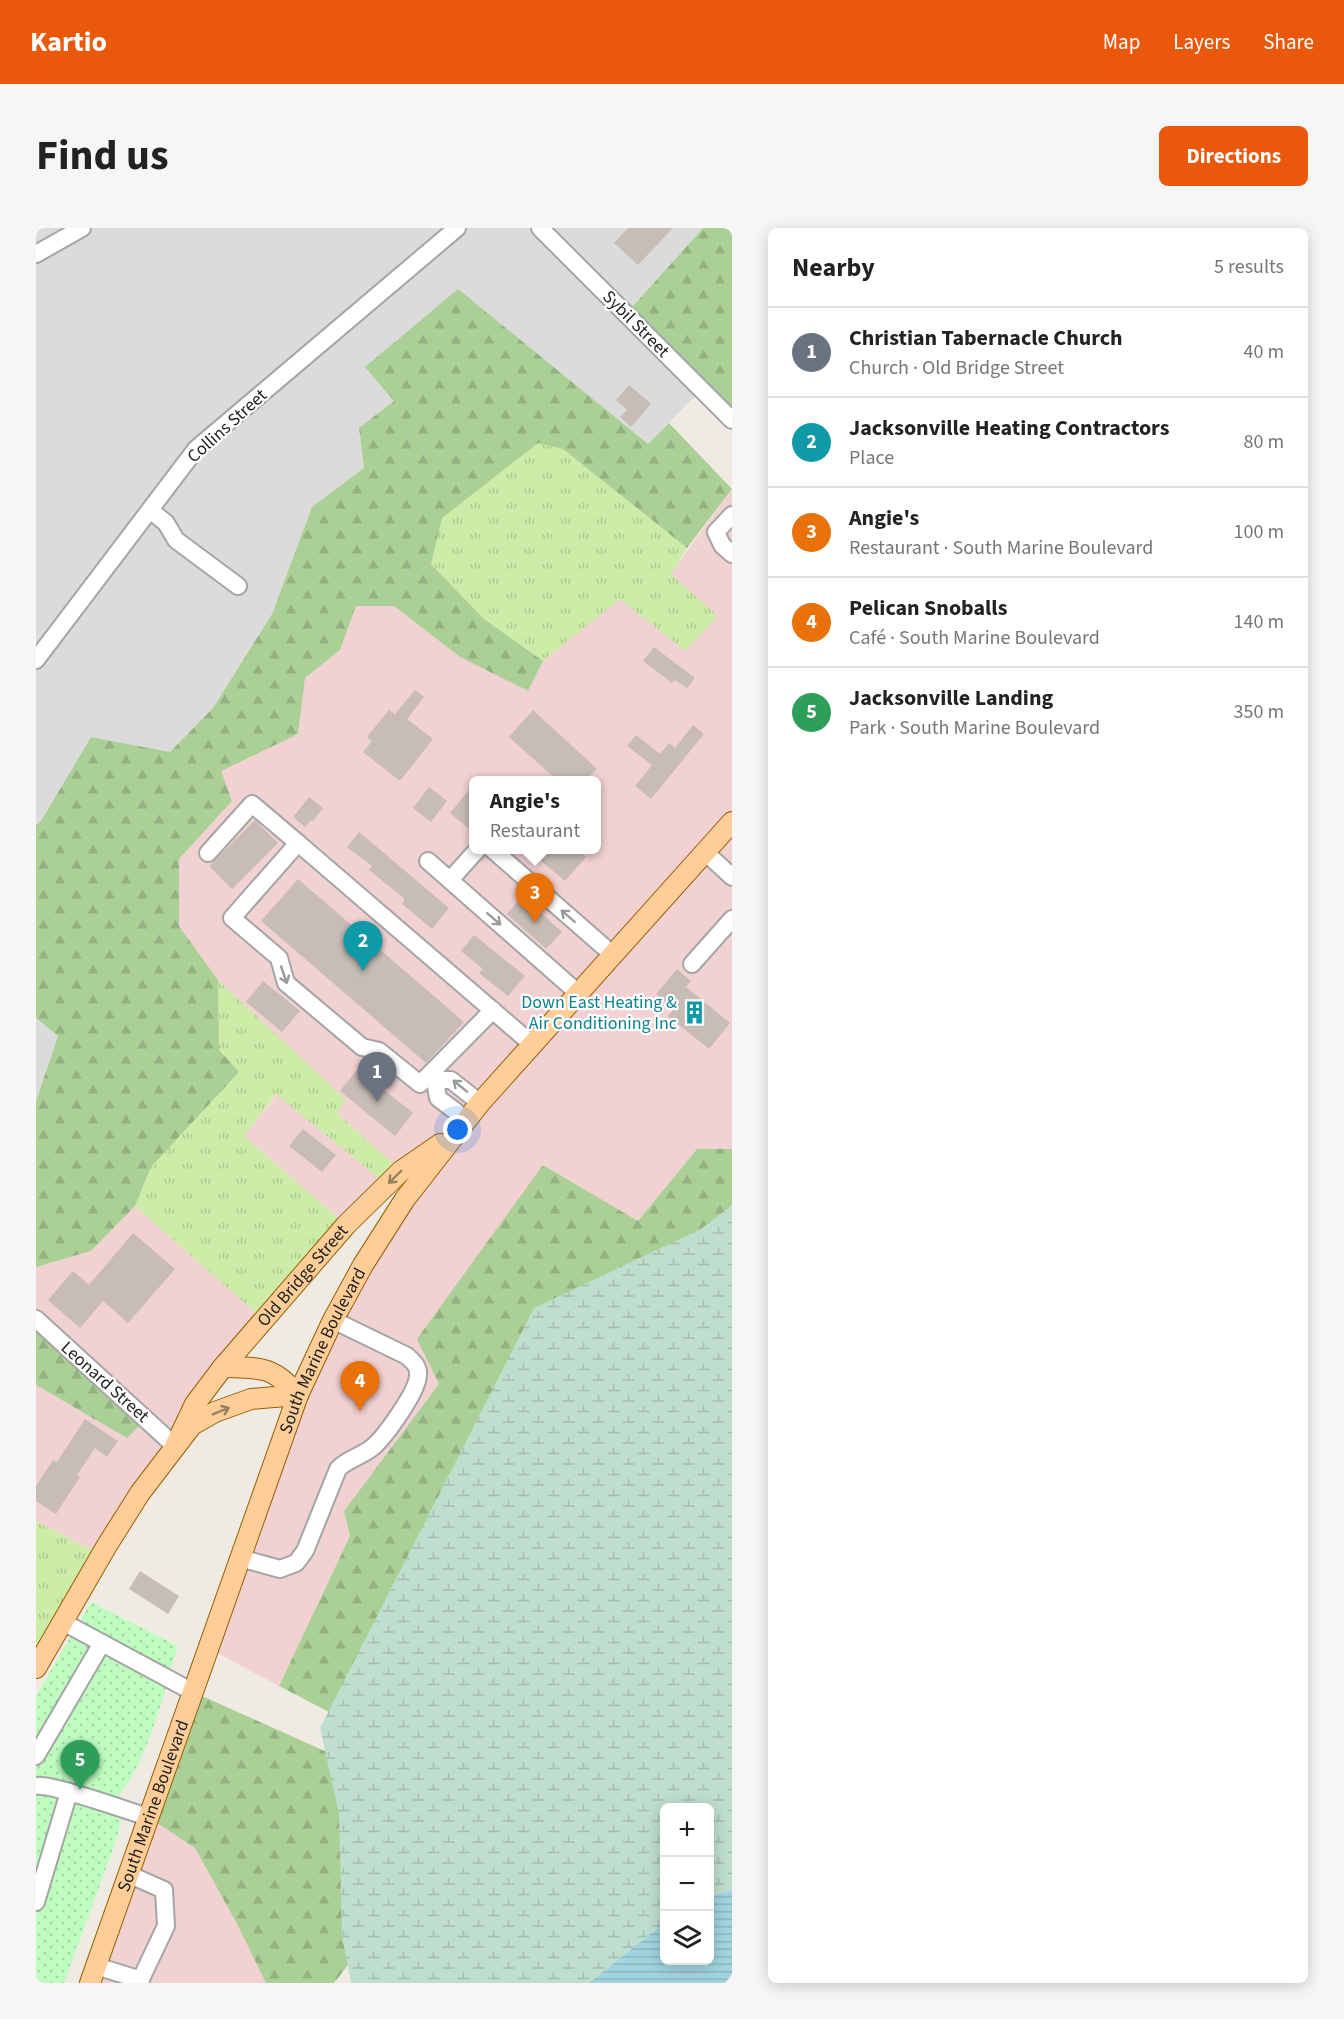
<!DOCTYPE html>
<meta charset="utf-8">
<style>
body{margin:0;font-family:"Source Sans 3",sans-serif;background:#f6f6f6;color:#222}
.controls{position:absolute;right:18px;bottom:18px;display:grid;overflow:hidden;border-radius:9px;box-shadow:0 3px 15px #0003}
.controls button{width:54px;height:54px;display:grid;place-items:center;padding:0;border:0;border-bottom:2px solid #e0e0e0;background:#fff;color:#222;font:30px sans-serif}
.you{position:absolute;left:422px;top:902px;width:21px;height:21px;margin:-15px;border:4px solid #fff;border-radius:50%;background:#1a73e8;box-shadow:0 0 0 9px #1a73e833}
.badge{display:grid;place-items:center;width:39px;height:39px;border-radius:50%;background:#ea580c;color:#fff;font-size:20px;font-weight:700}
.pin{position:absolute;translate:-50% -50px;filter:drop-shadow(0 2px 3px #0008)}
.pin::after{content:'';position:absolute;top:32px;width:21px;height:18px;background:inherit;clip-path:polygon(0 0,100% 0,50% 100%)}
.popup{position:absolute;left:433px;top:548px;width:132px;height:78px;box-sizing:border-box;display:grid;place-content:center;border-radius:9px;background:#fff;filter:drop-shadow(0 2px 4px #0005);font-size:20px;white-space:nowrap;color:#767676}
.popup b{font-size:22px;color:#222}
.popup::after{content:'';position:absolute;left:50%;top:100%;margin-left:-12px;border:12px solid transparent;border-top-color:#fff}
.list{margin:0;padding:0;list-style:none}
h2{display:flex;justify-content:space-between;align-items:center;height:78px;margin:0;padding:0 24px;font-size:26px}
h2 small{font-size:20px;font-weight:400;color:#767676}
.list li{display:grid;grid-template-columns:39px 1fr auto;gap:18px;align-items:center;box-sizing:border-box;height:90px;padding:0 24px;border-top:2px solid #e0e0e0}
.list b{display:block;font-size:22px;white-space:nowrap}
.list p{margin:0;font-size:20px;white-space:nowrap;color:#767676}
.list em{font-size:20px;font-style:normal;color:#767676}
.icon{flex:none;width:33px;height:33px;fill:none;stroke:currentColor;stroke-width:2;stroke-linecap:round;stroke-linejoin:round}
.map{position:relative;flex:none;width:696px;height:1755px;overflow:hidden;border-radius:9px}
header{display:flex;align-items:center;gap:36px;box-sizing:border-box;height:84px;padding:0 30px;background:#ea580c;color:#fff}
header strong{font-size:28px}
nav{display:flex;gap:33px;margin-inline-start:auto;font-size:21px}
.intro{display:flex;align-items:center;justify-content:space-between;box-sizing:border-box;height:144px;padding:0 36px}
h1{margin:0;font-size:42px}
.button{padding:15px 27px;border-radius:9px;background:#ea580c;color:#fff;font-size:21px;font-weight:700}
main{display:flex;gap:36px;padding:0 36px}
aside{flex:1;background:#fff;border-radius:9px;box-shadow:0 3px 15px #0003}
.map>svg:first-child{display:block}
.residential{fill:#dcdbdb}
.commercial{fill:#f1d1d2;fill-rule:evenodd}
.grass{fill:url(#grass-tufts)}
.forest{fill:url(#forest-firs)}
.wetland{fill:url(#wetland-marsh)}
.park{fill:url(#park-dots)}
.water{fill:url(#water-rules)}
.building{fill:#c7bdb6}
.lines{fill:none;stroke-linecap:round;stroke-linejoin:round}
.minor-casing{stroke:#a5a5a5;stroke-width:20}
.major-casing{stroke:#975e00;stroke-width:22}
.minor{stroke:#fff;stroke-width:16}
.major{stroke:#ffce98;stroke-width:20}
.oneway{stroke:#9a9a9a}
.oneway2{stroke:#9a7f61}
.labels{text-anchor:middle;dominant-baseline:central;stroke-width:4.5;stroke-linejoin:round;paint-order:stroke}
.street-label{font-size:18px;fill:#1e1e1e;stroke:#fff}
.culture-label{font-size:18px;fill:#0d838f;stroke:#fff;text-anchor:end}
</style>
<header>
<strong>Kartio</strong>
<nav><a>Map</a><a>Layers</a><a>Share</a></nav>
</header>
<div class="intro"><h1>Find us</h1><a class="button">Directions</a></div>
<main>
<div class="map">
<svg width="696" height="1755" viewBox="0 0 696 1755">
<defs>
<pattern id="grass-tufts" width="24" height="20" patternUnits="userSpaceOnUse" patternTransform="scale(1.5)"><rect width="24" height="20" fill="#cceca7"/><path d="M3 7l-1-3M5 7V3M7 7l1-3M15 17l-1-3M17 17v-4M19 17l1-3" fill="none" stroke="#afca8f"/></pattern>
<pattern id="forest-firs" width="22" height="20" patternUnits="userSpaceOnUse" patternTransform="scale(1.5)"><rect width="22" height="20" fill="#aad096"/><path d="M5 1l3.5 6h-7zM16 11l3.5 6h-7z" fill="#92b281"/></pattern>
<pattern id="wetland-marsh" width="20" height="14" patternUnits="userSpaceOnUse" patternTransform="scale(1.5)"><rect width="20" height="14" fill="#bfdece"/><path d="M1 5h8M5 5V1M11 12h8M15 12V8" fill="none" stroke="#a4beb0"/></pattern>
<pattern id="park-dots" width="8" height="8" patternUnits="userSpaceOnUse" patternTransform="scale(1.5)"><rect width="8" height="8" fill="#befcc0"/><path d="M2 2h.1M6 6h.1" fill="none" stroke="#a3d8a5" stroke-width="1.8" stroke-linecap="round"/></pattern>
<pattern id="water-rules" width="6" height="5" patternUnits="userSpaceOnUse" patternTransform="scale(1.5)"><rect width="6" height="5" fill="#a2d4df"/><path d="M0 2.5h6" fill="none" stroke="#8bb6bf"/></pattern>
</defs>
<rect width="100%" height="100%" fill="#efebe3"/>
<g class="residential">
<polygon points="0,0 667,0 590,86 666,161 612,216 330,139 359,173 323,200 328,240 276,279 236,386 177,480 134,524 55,509 5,593 0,597"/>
<polygon points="0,790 22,808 0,873"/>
</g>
<g class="commercial">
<path d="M696,261V921H661L602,993L507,937L403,1156L308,1283L314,1308L243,1458L172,1420L290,1105L422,905L365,943L301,885L309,872L182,752L143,698V631L196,573L184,543L262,506L269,450L304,422L320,378H358L424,429L491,463L507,433L585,370L635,345ZM438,552H560V622H438Z"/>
<polygon points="241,866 351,957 310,997 208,908"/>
<polygon points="99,978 228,1092 65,1327 0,1293 0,1157 91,1210 0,1091 0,1039 55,1023"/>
<polygon points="112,1589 159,1620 200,1694 230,1755 54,1755"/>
</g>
<g class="grass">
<polygon points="502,215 527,221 651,320 635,346 682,388 649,423 584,371 507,433 448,391 395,336 405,290"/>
<polygon points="182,752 310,872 301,885 365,943 351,957 240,866 208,908 310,997 228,1092 99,978 115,939 203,844 183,822"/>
<polygon points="0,1293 65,1327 0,1440"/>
</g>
<g class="forest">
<polygon points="667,0 696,0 696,192 590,86"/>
<polygon points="422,61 612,216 633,195 696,261 651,320 527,221 502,215 406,290 395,336 448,391 507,433 492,463 424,429 358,378 320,378 304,422 269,450 262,506 185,543 196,573 143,631 143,698 182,752 183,822 203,844 115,939 99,978 55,1023 0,1039 0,873 22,808 0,790 0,597 5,593 55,509 134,524 177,480 236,386 276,279 328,240 323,200 358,173 329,139"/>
<polygon points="661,921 696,921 696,1275 447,1564 243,1458 314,1308 308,1283 403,1156 381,1111 507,937 602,993"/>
<polygon points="0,1091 110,1191 91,1210 0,1157"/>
<polygon points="157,1464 429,1586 298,1755 230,1755 200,1694 159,1620 112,1589"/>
</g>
<polygon class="wetland" points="696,977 696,1662 674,1669 674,1580 628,1580 628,1695 553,1755 315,1755 306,1708 303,1586 284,1500 498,1080 665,1001"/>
<path class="park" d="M55,1374L142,1418C128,1463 113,1531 83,1567L87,1584L81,1610L28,1755H0V1468Z"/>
<polygon class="water" points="696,1662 696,1746 689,1755 553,1755 628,1695 628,1732 674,1732 674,1669"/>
<g class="building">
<polygon points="592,0 637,0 602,37 578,15"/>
<polygon points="593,157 615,176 595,199 584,189 591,182 580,172"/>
<polygon points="618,419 659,450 651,460 639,452 636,455 607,433"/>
<polygon points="379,462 388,469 371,491 397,511 364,553 327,524 336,513 331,509 353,482 359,486"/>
<polygon points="497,482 561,541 550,552 521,552 473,509"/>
<polygon points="657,497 668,506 615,571 599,558 616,537 591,518 600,507 624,526 633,515 639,520"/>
<polygon points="438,556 438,605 414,585"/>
<polygon points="393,559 411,573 395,594 377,580"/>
<polygon points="273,569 287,580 277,593 275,592 269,599 257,589"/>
<polygon points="219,592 242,615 196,661 173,638"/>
<polygon points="323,604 413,680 396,701 366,676 369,671 333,642 336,638 311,619"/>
<polygon points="491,621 541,621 550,629 529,653"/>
<polygon points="262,651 428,794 390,835 225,693"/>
<polygon points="487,668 526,704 510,721 471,686"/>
<polygon points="438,707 489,748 472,768 443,745 447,741 425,723"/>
<polygon points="641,741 655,753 650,759 694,795 673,821 632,788 638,781 620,766"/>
<polygon points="227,753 264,783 246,804 210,774"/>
<polygon points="322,841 377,885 359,908 304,863"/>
<polygon points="267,901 300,927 286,944 253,918"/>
<polygon points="97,1005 139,1041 92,1095 67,1073 44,1100 12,1072 37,1043 53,1057"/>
<polygon points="49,1191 82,1213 71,1229 59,1220 41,1247 44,1249 20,1286 0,1273 0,1258 17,1232 21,1234"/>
<polygon points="104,1343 143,1368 132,1386 93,1361"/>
</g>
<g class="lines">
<defs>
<g id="minor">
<polyline points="504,0 696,192"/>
<polyline points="0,26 46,0"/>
<polyline points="114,282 130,295 140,312 202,358"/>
<polyline points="696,287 680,304 686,317 696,326"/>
<polyline points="0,432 160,221 421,0"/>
<polyline points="457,622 576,726"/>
<polyline points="669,624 696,649"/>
<polyline points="172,625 216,576 262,615"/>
<polyline points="392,633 542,765"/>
<polyline points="414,652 441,622"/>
<polyline points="656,736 696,691"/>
<polyline points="457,782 384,856 343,823 326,819 250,755 243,730 196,690 262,615 497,817"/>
<polyline points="393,847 399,852 415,852 444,875"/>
<polyline points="399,852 402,870 431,892"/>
<polyline points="0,1091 139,1218"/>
<path d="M204,1330L244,1341L260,1335L269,1323L302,1241C311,1231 327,1228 338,1218C350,1207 382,1163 382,1147C383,1138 377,1134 371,1128L297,1092"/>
<polyline points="27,1394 157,1464"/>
<polyline points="0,1528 66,1415"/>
<path d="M0,1558C15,1555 92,1583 112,1589"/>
<polyline points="92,1646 128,1662 130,1698 103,1755"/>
<polyline points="0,1674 33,1564"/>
<polyline points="60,1738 105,1752"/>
</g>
<g id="major">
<path d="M187,1139C224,1140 236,1137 262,1167"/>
<path id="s1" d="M139,1218L159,1176L187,1139L310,997L365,943L404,916"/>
<polyline points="0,1440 70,1319 104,1265 156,1197 179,1184 215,1171 262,1167"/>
<path id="s2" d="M54,1755L262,1167L297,1092L327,1037L369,971L444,875L696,594"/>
</g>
</defs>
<use href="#minor" class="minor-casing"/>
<use href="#major" class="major-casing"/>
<use href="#minor" class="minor"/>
<use href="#major" class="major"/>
</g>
<defs><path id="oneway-shaft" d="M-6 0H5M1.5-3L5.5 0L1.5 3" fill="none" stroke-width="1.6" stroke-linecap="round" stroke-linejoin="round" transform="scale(1.5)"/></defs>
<g class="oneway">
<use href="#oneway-shaft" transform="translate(532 688) rotate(-139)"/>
<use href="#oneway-shaft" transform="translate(458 691) rotate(41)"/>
<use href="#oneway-shaft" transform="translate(248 747) rotate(71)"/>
<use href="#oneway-shaft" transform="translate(424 858) rotate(-141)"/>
</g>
<g class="oneway2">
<use href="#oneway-shaft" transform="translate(359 949) rotate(136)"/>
<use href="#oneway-shaft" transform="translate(185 1183) rotate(-22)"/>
</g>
<defs>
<symbol id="building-bare" viewBox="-9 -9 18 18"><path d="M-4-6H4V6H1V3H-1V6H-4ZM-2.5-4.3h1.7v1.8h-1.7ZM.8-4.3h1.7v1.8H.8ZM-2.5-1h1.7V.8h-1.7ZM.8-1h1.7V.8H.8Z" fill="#0f9aa8" stroke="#fff" stroke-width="2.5" paint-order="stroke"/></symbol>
</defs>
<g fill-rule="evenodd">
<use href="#building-bare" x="642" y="768" width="33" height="33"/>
</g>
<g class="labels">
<g class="street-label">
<text transform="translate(600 96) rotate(45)">Sybil Street</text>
<text transform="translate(191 198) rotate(-42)">Collins Street</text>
<text stroke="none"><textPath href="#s1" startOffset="214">Old Bridge Street</textPath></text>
<text stroke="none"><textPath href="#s2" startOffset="674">South Marine Boulevard</textPath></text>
<text transform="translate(69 1154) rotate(42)">Leonard Street</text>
<text stroke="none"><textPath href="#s2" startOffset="188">South Marine Boulevard</textPath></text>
</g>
<g class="culture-label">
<text x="641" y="774">Down East Heating &amp;<tspan x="641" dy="21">Air Conditioning Inc</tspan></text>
</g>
</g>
</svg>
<div class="controls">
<button>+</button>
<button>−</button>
<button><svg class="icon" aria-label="layers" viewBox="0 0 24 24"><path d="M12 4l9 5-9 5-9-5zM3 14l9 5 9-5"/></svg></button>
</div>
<div class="you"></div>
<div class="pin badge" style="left:341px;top:874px;background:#6b7280">1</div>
<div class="pin badge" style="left:327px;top:743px;background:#0f9aa8">2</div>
<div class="pin badge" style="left:499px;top:695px;background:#e8710a">3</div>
<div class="popup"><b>Angie's</b>Restaurant</div>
<div class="pin badge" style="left:324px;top:1183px;background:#e8710a">4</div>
<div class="pin badge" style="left:44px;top:1562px;background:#2e9e5b">5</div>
</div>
<aside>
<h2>Nearby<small>5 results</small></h2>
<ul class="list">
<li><span class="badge" style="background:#6b7280">1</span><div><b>Christian Tabernacle Church</b><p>Church · Old Bridge Street</p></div><em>40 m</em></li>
<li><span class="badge" style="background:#0f9aa8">2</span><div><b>Jacksonville Heating Contractors</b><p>Place</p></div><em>80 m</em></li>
<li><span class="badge" style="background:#e8710a">3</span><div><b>Angie's</b><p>Restaurant · South Marine Boulevard</p></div><em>100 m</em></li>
<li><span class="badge" style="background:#e8710a">4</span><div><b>Pelican Snoballs</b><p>Café · South Marine Boulevard</p></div><em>140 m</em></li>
<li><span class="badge" style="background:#2e9e5b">5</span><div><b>Jacksonville Landing</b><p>Park · South Marine Boulevard</p></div><em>350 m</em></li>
</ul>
</aside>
</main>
